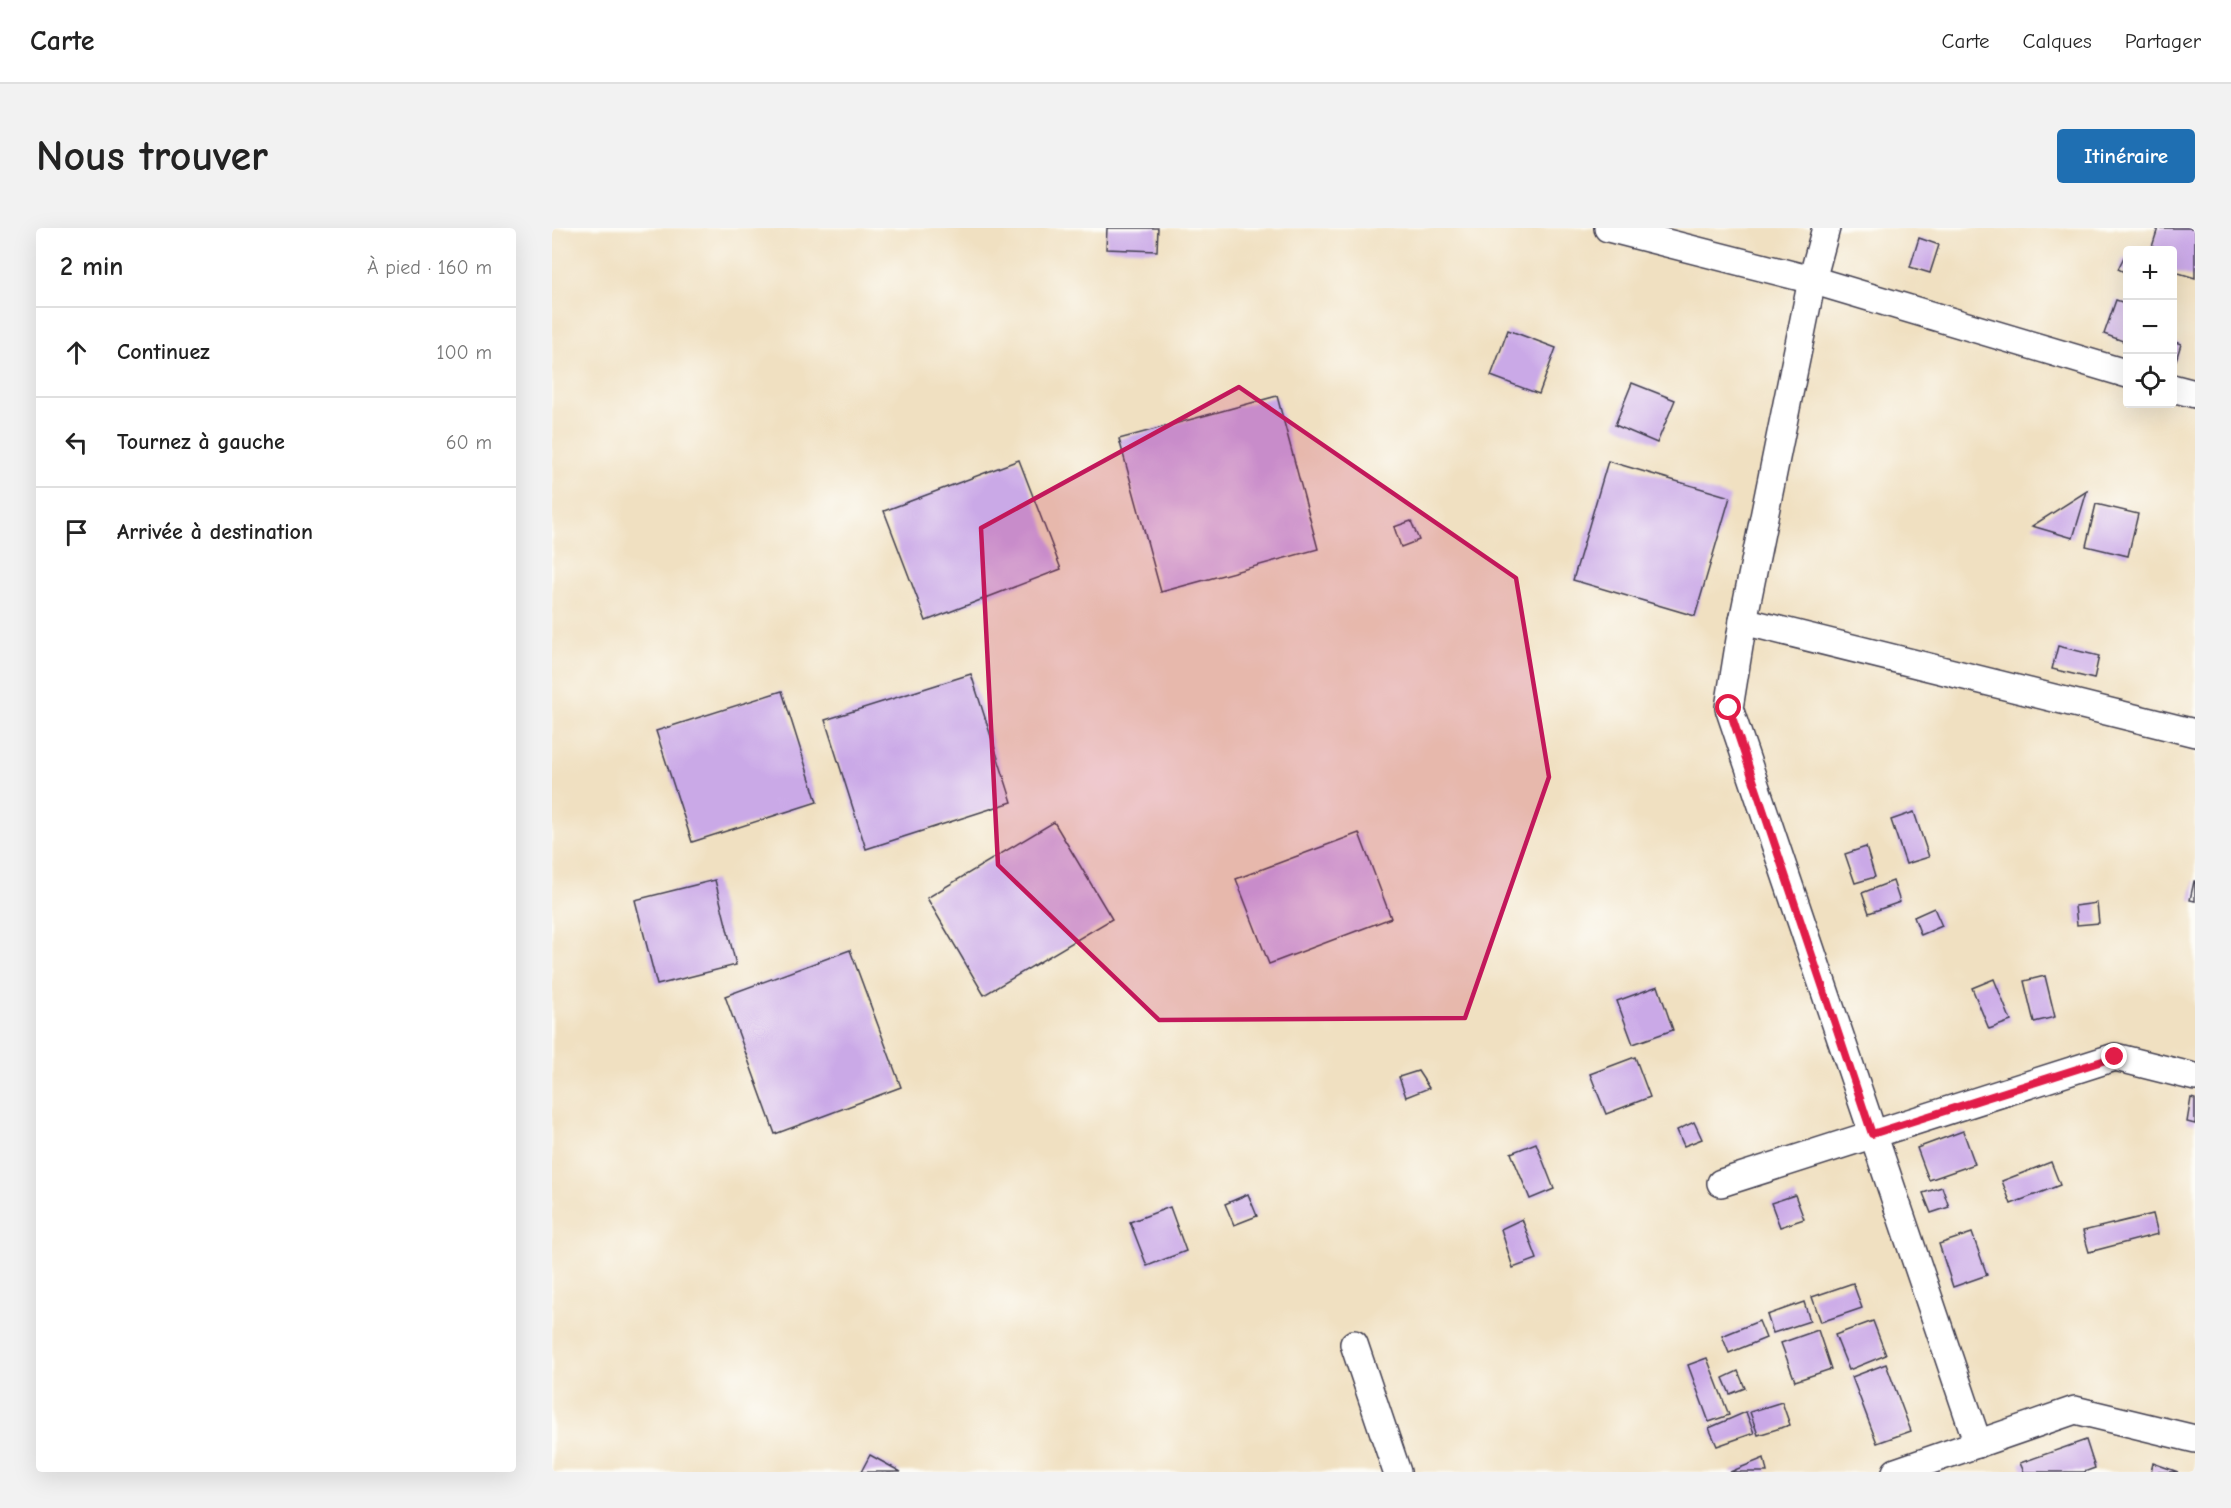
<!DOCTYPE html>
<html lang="fr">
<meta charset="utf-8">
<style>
body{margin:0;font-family:"Comic Neue",sans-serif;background:#f2f2f2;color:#222}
.controls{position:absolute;right:18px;top:18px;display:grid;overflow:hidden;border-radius:6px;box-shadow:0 6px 24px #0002}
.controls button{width:54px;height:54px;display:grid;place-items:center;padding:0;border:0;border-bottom:2px solid #e0e0e0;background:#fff;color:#222;font:30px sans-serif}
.stop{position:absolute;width:18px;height:18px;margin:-14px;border:4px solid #e11d48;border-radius:50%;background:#fff}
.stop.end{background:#e11d48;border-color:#fff;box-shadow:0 2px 6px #0008}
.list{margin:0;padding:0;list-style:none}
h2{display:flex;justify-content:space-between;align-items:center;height:78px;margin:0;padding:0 24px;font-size:26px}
h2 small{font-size:20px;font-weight:400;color:#767676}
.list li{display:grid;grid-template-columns:39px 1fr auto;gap:18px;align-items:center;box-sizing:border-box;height:90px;padding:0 24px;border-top:2px solid #e0e0e0}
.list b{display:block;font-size:22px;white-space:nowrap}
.list em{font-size:20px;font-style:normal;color:#767676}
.icon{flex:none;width:33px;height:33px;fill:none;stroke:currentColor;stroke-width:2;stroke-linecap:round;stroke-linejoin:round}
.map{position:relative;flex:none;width:1643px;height:1244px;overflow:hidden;border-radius:6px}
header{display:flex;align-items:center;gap:36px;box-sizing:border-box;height:84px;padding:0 30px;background:#fff;border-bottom:2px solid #e0e0e0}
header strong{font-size:28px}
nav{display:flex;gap:33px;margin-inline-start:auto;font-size:21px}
.intro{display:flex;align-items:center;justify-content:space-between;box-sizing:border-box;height:144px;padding:0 36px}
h1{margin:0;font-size:42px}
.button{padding:15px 27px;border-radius:6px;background:#1f6fb2;color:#fff;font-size:21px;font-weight:700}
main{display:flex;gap:36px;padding:0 36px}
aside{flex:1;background:#fff;border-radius:6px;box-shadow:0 6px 24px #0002}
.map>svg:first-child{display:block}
.building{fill:#caa9e7}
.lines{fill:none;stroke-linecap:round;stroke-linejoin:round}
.street-casing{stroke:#413e4f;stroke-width:30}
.street{stroke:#fff;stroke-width:27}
.route{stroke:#e11d48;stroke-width:8}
.marked{fill:#c2185b;fill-opacity:0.2;stroke:#c2185b;stroke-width:4.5;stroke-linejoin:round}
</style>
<header>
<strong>Carte</strong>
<nav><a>Carte</a><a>Calques</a><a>Partager</a></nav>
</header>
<div class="intro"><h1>Nous trouver</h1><a class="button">Itinéraire</a></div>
<main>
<aside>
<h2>2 min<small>À pied · 160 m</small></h2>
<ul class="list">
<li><svg class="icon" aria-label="ahead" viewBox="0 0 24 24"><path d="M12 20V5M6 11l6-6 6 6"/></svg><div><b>Continuez</b></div><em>100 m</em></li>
<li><svg class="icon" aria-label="left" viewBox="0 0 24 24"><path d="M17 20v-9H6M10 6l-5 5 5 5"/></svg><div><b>Tournez à gauche</b></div><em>60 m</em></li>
<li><svg class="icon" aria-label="arrive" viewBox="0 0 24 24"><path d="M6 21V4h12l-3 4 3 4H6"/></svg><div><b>Arrivée à destination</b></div></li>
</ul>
</aside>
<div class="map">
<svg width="1643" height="1244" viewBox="0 0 1643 1244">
<rect width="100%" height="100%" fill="#fdfcf7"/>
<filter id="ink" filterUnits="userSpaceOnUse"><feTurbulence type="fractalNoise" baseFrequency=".0167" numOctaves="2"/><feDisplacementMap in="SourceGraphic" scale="12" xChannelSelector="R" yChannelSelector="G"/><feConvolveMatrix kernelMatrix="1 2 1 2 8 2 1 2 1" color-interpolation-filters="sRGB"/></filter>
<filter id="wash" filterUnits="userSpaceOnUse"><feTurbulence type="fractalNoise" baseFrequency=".008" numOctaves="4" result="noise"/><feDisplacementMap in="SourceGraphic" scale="24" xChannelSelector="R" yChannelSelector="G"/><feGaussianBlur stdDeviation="1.35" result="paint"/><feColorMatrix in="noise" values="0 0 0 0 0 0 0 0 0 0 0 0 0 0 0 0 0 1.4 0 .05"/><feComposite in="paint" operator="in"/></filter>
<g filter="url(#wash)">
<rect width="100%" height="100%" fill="#f0e0c1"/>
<g id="blocks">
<g class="building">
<polygon points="555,0 606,0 605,23 554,21"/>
<polygon points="1606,0 1643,0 1643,50 1620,43 1620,22 1599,22"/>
<polygon points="1367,10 1387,17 1378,45 1358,39"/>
<polygon points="1572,29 1576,31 1576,46 1566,41"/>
<polygon points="1564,72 1576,76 1576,115 1552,106"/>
<polygon points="956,102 1004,120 987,166 939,148"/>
<polygon points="1620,113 1629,116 1624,132 1620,131"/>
<polygon points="1080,155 1123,172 1105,215 1063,197"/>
<polygon points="725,168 766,321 609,364 567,211"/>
<polygon points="467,232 509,341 374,393 332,283"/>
<polygon points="1056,233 1178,269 1143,388 1021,352"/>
<polygon points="1535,263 1521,310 1480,298"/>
<polygon points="1544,276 1586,286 1576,328 1534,318"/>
<polygon points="859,293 867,312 849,319 842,299"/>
<polygon points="1506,418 1547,428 1542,451 1500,441"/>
<polygon points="419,446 460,574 314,621 273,492"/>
<polygon points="230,463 265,574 140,614 104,503"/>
<polygon points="1362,584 1377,629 1354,636 1339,592"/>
<polygon points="502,594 560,691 432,767 375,670"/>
<polygon points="807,605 839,690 717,736 684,651"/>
<polygon points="1314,619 1323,649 1303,655 1293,626"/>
<polygon points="163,652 184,737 105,757 83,672"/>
<polygon points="1341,653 1348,674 1317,685 1310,665"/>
<polygon points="1642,653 1643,653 1643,673 1638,672"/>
<polygon points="1545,675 1547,695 1525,697 1523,678"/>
<polygon points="1382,680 1390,698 1369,707 1362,689"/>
<polygon points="298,722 349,859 223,906 173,768"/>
<polygon points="1493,748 1503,789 1482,794 1472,753"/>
<polygon points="1442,751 1459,793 1437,801 1420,760"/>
<polygon points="1106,758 1121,802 1081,816 1065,773"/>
<polygon points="1083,829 1098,869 1054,886 1038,846"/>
<polygon points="866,843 877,860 854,869 847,849"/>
<polygon points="1639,870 1643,871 1643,896 1635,894"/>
<polygon points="1142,894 1150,911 1132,918 1125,902"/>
<polygon points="1411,903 1423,936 1377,952 1365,920"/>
<polygon points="984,915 1002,961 978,971 959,925"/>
<polygon points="1499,934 1508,957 1459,976 1450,953"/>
<polygon points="1390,959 1397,979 1379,985 1371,965"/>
<polygon points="696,966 705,988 682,997 673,976"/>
<polygon points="1243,967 1252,991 1228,999 1219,975"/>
<polygon points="618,979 634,1023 595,1038 578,994"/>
<polygon points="1601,986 1606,1006 1537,1024 1531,1003"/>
<polygon points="970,991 985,1031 961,1040 949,1001"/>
<polygon points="1420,1005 1435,1047 1401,1059 1387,1016"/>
<polygon points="1301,1055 1310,1080 1269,1094 1260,1069"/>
<polygon points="1252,1074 1258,1093 1221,1105 1215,1087"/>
<polygon points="1207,1093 1214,1110 1177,1125 1170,1108"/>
<polygon points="1321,1093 1334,1127 1297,1142 1283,1107"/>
<polygon points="1266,1102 1279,1141 1243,1153 1229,1115"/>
<polygon points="1155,1130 1177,1187 1157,1194 1136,1137"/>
<polygon points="1334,1136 1359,1203 1325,1215 1300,1149"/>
<polygon points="1186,1143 1193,1160 1178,1166 1171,1150"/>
<polygon points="1230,1174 1238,1197 1206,1207 1198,1184"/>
<polygon points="1194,1184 1202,1205 1165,1218 1157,1200"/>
<polygon points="1534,1212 1543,1240 1532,1244 1472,1244 1468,1235"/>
<polygon points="318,1227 349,1244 309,1244"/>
<polygon points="1212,1230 1215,1244 1178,1244"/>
<polygon points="1601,1235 1626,1244 1599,1244"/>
</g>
</g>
</g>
<g filter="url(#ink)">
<use href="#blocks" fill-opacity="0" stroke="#413e4f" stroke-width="1.5"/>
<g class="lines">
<defs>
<g id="street">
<polyline points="1056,0 1260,52 1576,146"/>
<polyline points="1274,0 1260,52 1191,393 1177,480 1426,1216"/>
<polyline points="1620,160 1643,166"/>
<polyline points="1191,393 1643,505"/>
<polyline points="1169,955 1563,829 1643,849"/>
<polyline points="802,1116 845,1244"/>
<polyline points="1344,1244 1523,1182 1643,1211"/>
</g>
</defs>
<use href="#street" class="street-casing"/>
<use href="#street" class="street"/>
</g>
</g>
<g class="lines" filter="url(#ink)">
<polyline class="route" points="1177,480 1320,906 1563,829"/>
</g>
<path class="marked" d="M687,159L964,350L997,549L913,790L607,792L446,637L429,300Z"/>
</svg>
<div class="controls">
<button>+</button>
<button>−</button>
<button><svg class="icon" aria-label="locate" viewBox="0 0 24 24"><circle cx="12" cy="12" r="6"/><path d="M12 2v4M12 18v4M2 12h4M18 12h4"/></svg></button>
</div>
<div class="stop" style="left:1177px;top:480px"></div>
<div class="stop end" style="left:1563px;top:829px"></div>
</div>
</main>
